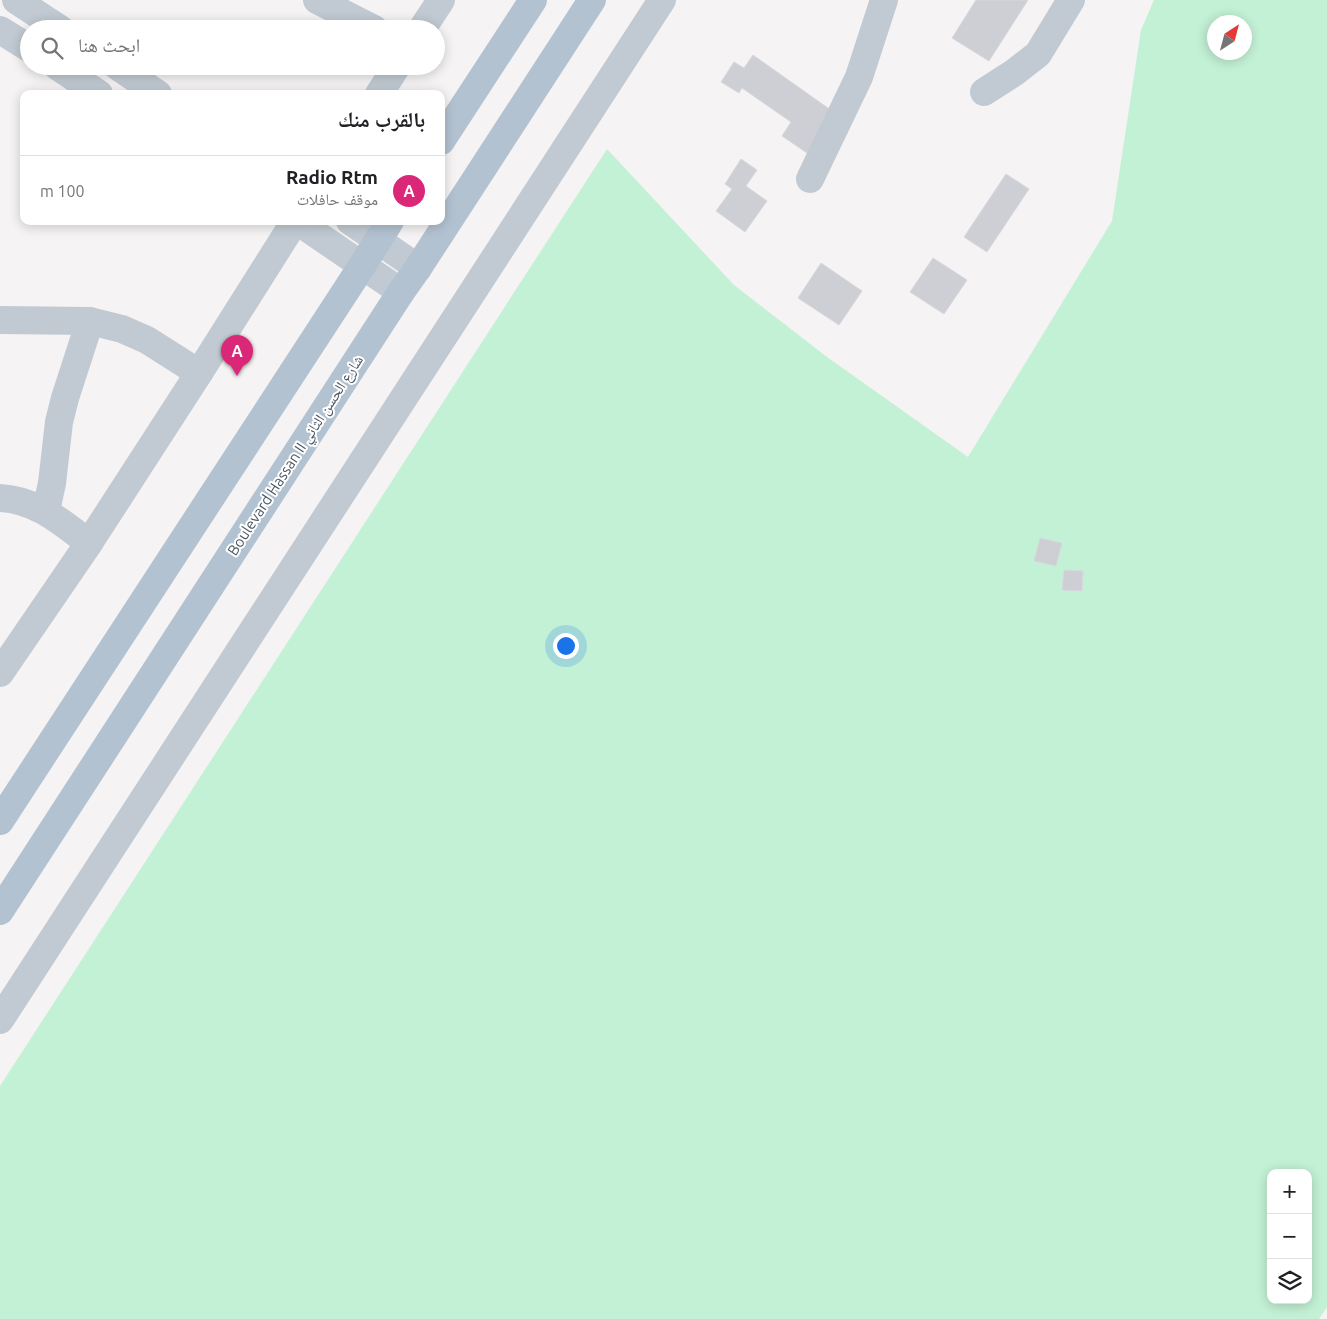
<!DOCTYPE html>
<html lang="ar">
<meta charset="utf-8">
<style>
body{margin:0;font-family:Ubuntu,"Noto Naskh Arabic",sans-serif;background:#f6f6f6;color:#202124;direction:rtl}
.controls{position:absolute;right:15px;bottom:15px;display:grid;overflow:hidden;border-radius:10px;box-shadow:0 2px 12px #0003}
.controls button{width:45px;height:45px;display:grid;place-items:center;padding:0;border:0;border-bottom:1px solid #e0e0e0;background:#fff;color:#202124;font:25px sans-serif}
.compass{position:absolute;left:1207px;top:15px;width:45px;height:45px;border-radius:50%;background:#fff;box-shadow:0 2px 12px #0003;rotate:36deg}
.you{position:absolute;left:565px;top:645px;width:18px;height:18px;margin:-12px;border:4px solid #fff;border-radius:50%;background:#1a73e8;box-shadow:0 0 0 8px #1a73e833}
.badge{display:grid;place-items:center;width:32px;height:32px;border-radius:50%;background:#db2777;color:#fff;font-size:16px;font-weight:700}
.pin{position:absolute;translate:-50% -41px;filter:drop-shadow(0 1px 2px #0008)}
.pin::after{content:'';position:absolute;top:26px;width:18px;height:15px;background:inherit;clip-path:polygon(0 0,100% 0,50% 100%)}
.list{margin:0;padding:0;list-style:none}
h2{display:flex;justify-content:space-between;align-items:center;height:65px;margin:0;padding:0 20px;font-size:21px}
h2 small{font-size:16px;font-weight:400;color:#757577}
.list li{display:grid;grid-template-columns:32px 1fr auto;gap:15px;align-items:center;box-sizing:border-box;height:70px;padding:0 20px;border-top:1px solid #e0e0e0}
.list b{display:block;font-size:19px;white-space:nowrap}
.list p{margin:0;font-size:16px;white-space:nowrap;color:#757577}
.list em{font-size:16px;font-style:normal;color:#757577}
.icon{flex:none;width:28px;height:28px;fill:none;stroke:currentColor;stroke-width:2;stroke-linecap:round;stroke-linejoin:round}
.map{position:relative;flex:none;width:1327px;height:1319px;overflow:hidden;direction:ltr}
.search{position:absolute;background:#fff;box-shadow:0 2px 12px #0003;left:20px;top:20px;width:425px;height:55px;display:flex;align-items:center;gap:12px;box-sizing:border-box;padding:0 18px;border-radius:28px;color:#757577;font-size:19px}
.panel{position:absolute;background:#fff;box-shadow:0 2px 12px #0003;left:20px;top:90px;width:425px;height:135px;border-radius:10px;direction:rtl}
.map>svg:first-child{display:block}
.green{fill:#c3f1d5;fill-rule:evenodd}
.building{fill:#cdcfd5;stroke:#d7d9de}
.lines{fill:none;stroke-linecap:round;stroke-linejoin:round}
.minor{stroke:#c1cad2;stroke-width:28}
.major{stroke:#b3c2d1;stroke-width:28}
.labels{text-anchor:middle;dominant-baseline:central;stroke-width:4;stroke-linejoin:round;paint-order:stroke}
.street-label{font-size:15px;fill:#4a5661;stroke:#fff}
</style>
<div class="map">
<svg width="1327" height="1319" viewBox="0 0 1327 1319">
<rect width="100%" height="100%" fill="#f5f3f3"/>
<path class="green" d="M1154,0H1327V1307L1319,1319H0V1086L607,149L734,285L827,357L968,457L1112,221L1141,30ZM1214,22H1244V52H1214ZM1271,1173H1308V1300H1271Z"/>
<g class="building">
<polygon points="976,0 1028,0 989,61 952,38"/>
<polygon points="753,55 835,113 807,153 782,136 791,122 742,88 739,93 721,82 734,62 744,68"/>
<polygon points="741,159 757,170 746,186 767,201 745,232 716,211 732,189 725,184"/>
<polygon points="1006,174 1029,189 987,252 964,237"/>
<polygon points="933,258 967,280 944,314 910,292"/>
<polygon points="821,263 862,291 839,325 798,298"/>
<polygon points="1040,538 1062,543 1056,566 1034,561"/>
<polygon points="1064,570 1083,571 1082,591 1062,590"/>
</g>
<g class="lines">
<g class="minor">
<polyline points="16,0 60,29"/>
<polyline points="317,0 374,29"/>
<polyline points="422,29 441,0"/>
<polyline points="0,30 29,48"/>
<polyline points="57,66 99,94"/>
<polyline points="117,66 158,94"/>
<polyline points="984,92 1015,72 1038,54 1071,0"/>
<polyline points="379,94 397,66"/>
<polyline points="810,179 859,77 884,0"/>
<polyline points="297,221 401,292"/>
<polyline points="350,221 418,268"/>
<polyline points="0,320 90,321 122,329 147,340 199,373"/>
<path d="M0,498C37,500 61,522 89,543"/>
<polyline points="46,511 52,483 59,422 65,398 90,321"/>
<polyline points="0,673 89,543 199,373 295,221"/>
<polyline points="0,1020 662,0"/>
</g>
<g class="major">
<polyline points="441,141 533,0"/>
<polyline points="0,821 362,266 390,221"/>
<polyline points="0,911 401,292 418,268 592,0"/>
</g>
</g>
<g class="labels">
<g class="street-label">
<text transform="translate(295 455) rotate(-57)">Boulevard Hassan II شارع الحسن الثاني</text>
</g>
</g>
</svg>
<div class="controls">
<button>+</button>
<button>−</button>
<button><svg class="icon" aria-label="layers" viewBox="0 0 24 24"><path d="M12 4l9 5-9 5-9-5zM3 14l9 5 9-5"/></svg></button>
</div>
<svg class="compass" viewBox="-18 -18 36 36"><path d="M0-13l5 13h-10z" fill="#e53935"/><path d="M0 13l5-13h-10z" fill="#757577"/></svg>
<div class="you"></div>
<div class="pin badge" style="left:237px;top:376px">A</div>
<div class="search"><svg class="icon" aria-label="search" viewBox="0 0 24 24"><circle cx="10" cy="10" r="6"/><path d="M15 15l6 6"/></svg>ابحث هنا</div>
<section class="panel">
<h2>بالقرب منك<small></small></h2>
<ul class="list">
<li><span class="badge">A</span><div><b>Radio Rtm</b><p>موقف حافلات</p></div><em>100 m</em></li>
</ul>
</section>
</div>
